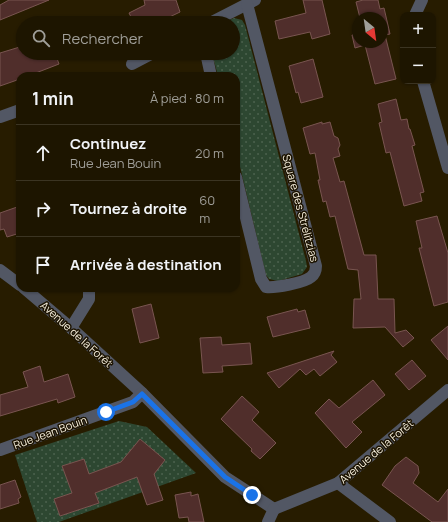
<!DOCTYPE html>
<html lang="fr">
<meta charset="utf-8">
<style>
body{margin:0;font-family:Manrope,sans-serif;background:#2a220f;color:#f1f3f6}
.controls{position:absolute;right:12px;top:12px;display:grid;overflow:hidden;border-radius:8px;box-shadow:0 1px 3px #0004}
.controls button{width:36px;height:36px;display:grid;place-items:center;padding:0;border:0;border-bottom:1px solid #3b3422;background:#1d1500;color:#f1f3f6;font:20px sans-serif}
.compass{position:absolute;left:352px;top:12px;width:36px;height:36px;border-radius:50%;background:#1d1500;box-shadow:0 1px 3px #0004;rotate:151deg}
.stop{position:absolute;width:12px;height:12px;margin:-9px;border:3px solid #1a73e8;border-radius:50%;background:#fff}
.stop.end{background:#1a73e8;border-color:#fff;box-shadow:0 1px 4px #0008}
.list{margin:0;padding:0;list-style:none}
h2{display:flex;justify-content:space-between;align-items:center;height:52px;margin:0;padding:0 16px;font-size:17px}
h2 small{font-size:13px;font-weight:400;color:#a09f99}
.list li{display:grid;grid-template-columns:26px 1fr auto;gap:12px;align-items:center;box-sizing:border-box;height:56px;padding:0 16px;border-top:1px solid #3b3422}
.list b{display:block;font-size:15px;white-space:nowrap}
.list p{margin:0;font-size:13px;white-space:nowrap;color:#a09f99}
.list em{font-size:13px;font-style:normal;color:#a09f99}
.icon{flex:none;width:22px;height:22px;fill:none;stroke:currentColor;stroke-width:2;stroke-linecap:round;stroke-linejoin:round}
.map{position:relative;flex:none;width:448px;height:522px;overflow:hidden}
.search{position:absolute;background:#1d1500;box-shadow:0 1px 3px #0004;left:16px;top:16px;width:224px;height:44px;display:flex;align-items:center;gap:10px;box-sizing:border-box;padding:0 14px;border-radius:22px;color:#a09f99;font-size:15px}
.panel{position:absolute;background:#1d1500;box-shadow:0 1px 3px #0004;left:16px;top:72px;width:224px;height:220px;border-radius:12px}
.map>svg:first-child{display:block}
.park{fill:url(#park-dots)}
.building{fill:#502e2b;stroke:#795550}
.lines{fill:none;stroke-linecap:round;stroke-linejoin:round}
.street{stroke:#525764;stroke-width:12}
.route{stroke:#1a73e8;stroke-width:5}
.labels{text-anchor:middle;dominant-baseline:central;stroke-width:3;stroke-linejoin:round;paint-order:stroke}
.street-label{font-size:11px;fill:#f7f0de;stroke:#1c1300}
</style>
<div class="map">
<svg width="448" height="522" viewBox="0 0 448 522">
<defs>
<pattern id="park-dots" width="8" height="8" patternUnits="userSpaceOnUse"><rect width="8" height="8" fill="#2d4731"/><path d="M2 2h.1M6 6h.1" fill="none" stroke="#4c624e" stroke-width="1.8" stroke-linecap="round"/></pattern>
</defs>
<rect width="100%" height="100%" fill="#271c00"/>
<g class="park">
<polygon points="234,18 242,20 245,25 306,261 307,267 302,274 278,281 269,279 266,275 236,150 236,76 218,76 212,53 233,53 233,23 223,23"/>
<polygon points="119,421 147,427 196,473 59,522 37,522 15,455"/>
</g>
<g class="building">
<polygon points="9,0 49,0 0,20 0,5"/>
<polygon points="144,0 176,0 180,12 157,23 134,23 129,13 145,5"/>
<polygon points="303,0 322,0 330,34 312,39 310,32 279,39 275,21 306,13"/>
<polygon points="363,0 378,0 380,9 384,8 390,34 385,35 396,79 375,84 365,45 355,48 352,35 358,34 358,42 382,42 382,18 360,18 356,2"/>
<polygon points="23,46 23,53 55,53 59,64 28,76 20,76 20,79 0,86 0,53"/>
<polygon points="313,59 323,97 301,103 298,92 296,93 289,66"/>
<polygon points="396,99 401,120 407,119 409,129 410,129 415,145 412,146 424,192 420,193 422,201 404,206 390,152 386,153 379,123 382,122 378,104"/>
<polygon points="322,122 322,124 330,122 334,136 338,138 340,145 338,149 340,156 333,158 340,182 344,181 364,255 376,255 378,299 394,299 395,333 406,330 414,338 403,347 385,327 353,328 354,299 361,299 358,270 348,269 335,216 330,217 326,201 323,202 318,180 320,180 315,153 310,154 303,128"/>
<polygon points="20,206 20,233 7,237 4,229 0,230 0,213"/>
<polygon points="437,216 448,253 448,302 434,306 419,248 422,248 416,221"/>
<polygon points="151,304 159,338 140,343 132,309"/>
<polygon points="297,309 298,312 305,310 310,328 273,337 267,317"/>
<polygon points="448,326 448,360 431,340"/>
<polygon points="221,337 222,345 250,343 252,364 222,366 223,372 203,373 200,338"/>
<polygon points="334,351 331,355 337,362 320,376 314,369 306,375 300,369 279,388 267,373"/>
<polygon points="412,360 426,376 409,390 395,374"/>
<polygon points="40,366 44,382 68,374 75,397 58,403 57,399 0,416 0,395 28,387 23,372"/>
<polygon points="373,380 385,395 352,422 362,432 346,448 315,413 329,399 339,408"/>
<polygon points="242,396 259,412 252,420 276,443 260,459 251,451 252,449 221,419"/>
<polygon points="140,439 165,460 154,474 163,500 147,505 137,477 95,493 99,503 60,516 54,499 72,493 62,466 84,459 89,474 121,462"/>
<polygon points="406,457 418,466 419,473 413,483 438,502 448,489 448,522 432,522 382,485 395,466"/>
<polygon points="15,480 21,497 18,499 19,503 0,509 0,485"/>
<polygon points="191,492 191,496 198,494 204,522 189,522 188,517 179,518 175,495"/>
</g>
<g class="lines">
<g class="street">
<polyline points="415,15 422,0"/>
<polyline points="210,23 255,0"/>
<polyline points="206,53 211,76"/>
<polyline points="132,64 153,53"/>
<polyline points="423,81 448,168"/>
<polyline points="0,117 20,110"/>
<path d="M236,177L261,279L266,287C275,288 304,283 311,277C315,274 316,271 316,266L247,4"/>
<polyline points="0,270 20,285"/>
<polyline points="24,288 71,328 142,393 225,477 274,509"/>
<polyline points="71,328 89,299 89,288"/>
<polyline points="0,450 133,402 142,393"/>
<polyline points="338,483 390,522"/>
<polyline points="274,509 338,483 448,390"/>
<polyline points="268,522 274,509"/>
</g>
</g>
<g class="lines">
<polyline class="route" points="106,412 133,402 142,394 225,477 252,495"/>
</g>
<g class="labels">
<g class="street-label">
<text transform="translate(301 208) rotate(75)">Square des Strélitzias</text>
<text transform="translate(77 334) rotate(42)">Avenue de la Forêt</text>
<text transform="translate(50 432) rotate(-20)">Rue Jean Bouin</text>
<text transform="translate(376 451) rotate(-40)">Avenue de la Forêt</text>
</g>
</g>
</svg>
<div class="controls">
<button>+</button>
<button>−</button>
</div>
<svg class="compass" viewBox="-18 -18 36 36"><path d="M0-13l5 13h-10z" fill="#e53935"/><path d="M0 13l5-13h-10z" fill="#a09f99"/></svg>
<div class="stop" style="left:106px;top:412px"></div>
<div class="stop end" style="left:252px;top:495px"></div>
<div class="search"><svg class="icon" aria-label="search" viewBox="0 0 24 24"><circle cx="10" cy="10" r="6"/><path d="M15 15l6 6"/></svg>Rechercher</div>
<section class="panel">
<h2>1 min<small>À pied · 80 m</small></h2>
<ul class="list">
<li><svg class="icon" aria-label="ahead" viewBox="0 0 24 24"><path d="M12 20V5M6 11l6-6 6 6"/></svg><div><b>Continuez</b><p>Rue Jean Bouin</p></div><em>20 m</em></li>
<li><svg class="icon" aria-label="right" viewBox="0 0 24 24"><path d="M7 20v-9h11M14 6l5 5-5 5"/></svg><div><b>Tournez à droite</b></div><em>60 m</em></li>
<li><svg class="icon" aria-label="arrive" viewBox="0 0 24 24"><path d="M6 21V4h12l-3 4 3 4H6"/></svg><div><b>Arrivée à destination</b></div></li>
</ul>
</section>
</div>
